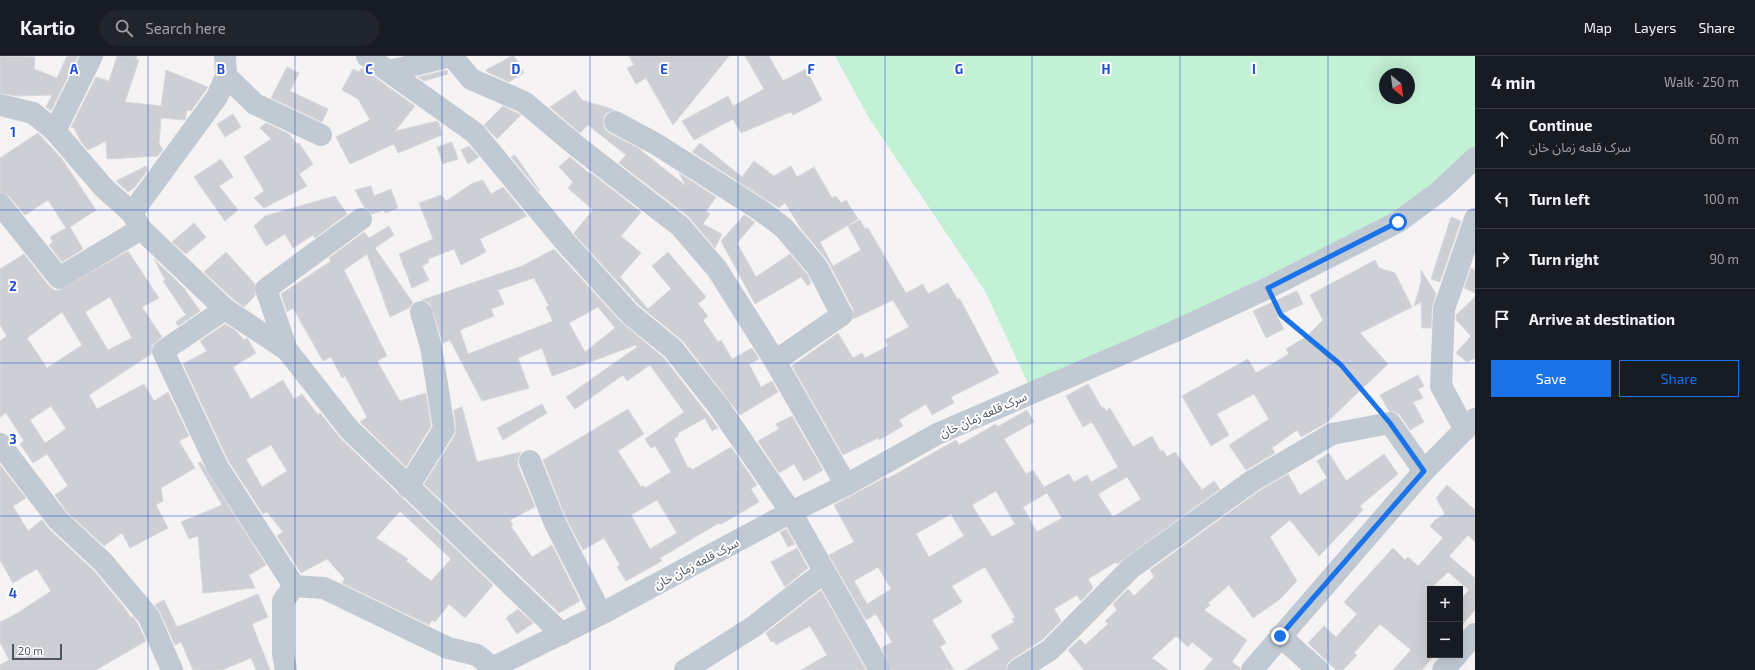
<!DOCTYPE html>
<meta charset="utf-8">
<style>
body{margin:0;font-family:"Exo 2","Noto Sans Arabic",sans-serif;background:#20242c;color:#f1f3f6}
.controls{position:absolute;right:12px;bottom:12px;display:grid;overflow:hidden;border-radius:0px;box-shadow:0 4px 16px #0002}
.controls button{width:36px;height:36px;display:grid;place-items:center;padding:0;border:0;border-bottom:1px solid #363941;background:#171b24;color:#f1f3f6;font:20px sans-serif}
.compass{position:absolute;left:1379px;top:12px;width:36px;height:36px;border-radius:50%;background:#171b24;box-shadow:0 4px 16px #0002;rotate:151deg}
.scale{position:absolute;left:12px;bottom:10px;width:50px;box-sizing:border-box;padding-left:4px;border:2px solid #4a5661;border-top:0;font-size:11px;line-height:14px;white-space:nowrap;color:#4a5661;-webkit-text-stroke:3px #fff;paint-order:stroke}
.stop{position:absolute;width:12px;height:12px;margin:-9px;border:3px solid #1a73e8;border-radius:50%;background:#fff}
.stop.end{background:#1a73e8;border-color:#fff;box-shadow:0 1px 4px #0008}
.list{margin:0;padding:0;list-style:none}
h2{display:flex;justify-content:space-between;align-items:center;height:52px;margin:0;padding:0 16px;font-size:17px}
h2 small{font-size:13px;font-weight:400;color:#9ea1a6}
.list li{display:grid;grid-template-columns:26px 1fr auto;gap:12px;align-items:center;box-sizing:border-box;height:60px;padding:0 16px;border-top:1px solid #363941}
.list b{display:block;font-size:15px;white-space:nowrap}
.list p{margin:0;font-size:13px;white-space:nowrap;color:#9ea1a6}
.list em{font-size:13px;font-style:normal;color:#9ea1a6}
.actions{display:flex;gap:8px;padding:12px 16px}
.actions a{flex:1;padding:9px 0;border:1px solid #1a73e8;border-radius:0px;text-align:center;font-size:14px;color:#1a73e8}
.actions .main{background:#1a73e8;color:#fff}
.icon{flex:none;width:22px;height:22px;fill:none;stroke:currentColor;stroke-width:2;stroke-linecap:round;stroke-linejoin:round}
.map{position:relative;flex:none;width:1475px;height:614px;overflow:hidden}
header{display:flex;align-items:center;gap:24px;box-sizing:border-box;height:56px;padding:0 20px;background:#171b24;border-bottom:1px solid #363941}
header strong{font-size:19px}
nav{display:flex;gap:22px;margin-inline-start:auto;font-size:14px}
.search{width:280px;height:36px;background:#20242c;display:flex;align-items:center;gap:10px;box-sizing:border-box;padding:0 14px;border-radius:22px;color:#9ea1a6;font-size:15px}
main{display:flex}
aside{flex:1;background:#171b24}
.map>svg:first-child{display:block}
.green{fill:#c3f1d5;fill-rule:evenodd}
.building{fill:#cdcfd5;stroke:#d7d9de;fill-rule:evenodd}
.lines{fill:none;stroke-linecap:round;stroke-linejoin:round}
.path{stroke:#7ad0a6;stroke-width:2.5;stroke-dasharray:3 2;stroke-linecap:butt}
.minor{stroke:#c1cad2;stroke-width:22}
.route{stroke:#1a73e8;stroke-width:5}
.grid{fill:none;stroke:#1d4ed8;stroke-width:1;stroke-opacity:0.55}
.labels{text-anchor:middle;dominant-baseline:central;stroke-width:4;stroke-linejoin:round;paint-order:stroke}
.street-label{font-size:12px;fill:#4a5661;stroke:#fff}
.grid-label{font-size:13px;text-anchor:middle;font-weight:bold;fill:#1d4ed8;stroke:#fff;stroke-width:4;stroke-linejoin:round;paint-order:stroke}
</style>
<header>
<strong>Kartio</strong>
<div class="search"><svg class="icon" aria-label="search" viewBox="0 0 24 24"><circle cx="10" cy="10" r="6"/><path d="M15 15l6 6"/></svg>Search here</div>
<nav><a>Map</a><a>Layers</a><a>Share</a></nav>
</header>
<main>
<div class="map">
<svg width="1475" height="614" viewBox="0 0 1475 614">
<rect width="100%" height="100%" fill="#f5f3f3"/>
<path class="green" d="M835,0H1475V102L1398,166L1032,336L985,235L869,62ZM1385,18H1409V42H1385Z"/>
<g class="building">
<polygon points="0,0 35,1 34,13 57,22 67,0 78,0 51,55 46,51 52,39 16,40 0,37"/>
<polygon points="117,0 137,0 136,3 139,4 125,46 161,50 166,14 208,31 191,55 187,54 185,64 161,62 159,88 163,93 158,100 107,103 106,85 88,94 81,86 74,72 71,71 96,21 109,25"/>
<polygon points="512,0 514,0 524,17 509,26 487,16 486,14"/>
<polygon points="629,0 729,0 673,69 646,22 636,28 627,12 634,9"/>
<polygon points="745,0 769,0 783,25 806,13 822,44 793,59 791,56 741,77 733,63 694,84 682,65 728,40 733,50 764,33"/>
<polygon points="287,11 299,17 290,35 328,53 322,66 271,42"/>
<polygon points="362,12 415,50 395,75 437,65 439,67 442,79 398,97 394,88 350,108 336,81 370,64 358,43 342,34 353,13 359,16"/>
<polygon points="447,14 448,18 424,25 418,21"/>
<polygon points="575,34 582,44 615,54 608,56 604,60 603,67 604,72 609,77 638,92 686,130 679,117 716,141 706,155 710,158 703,168 722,178 715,192 688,160 619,107 626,99 588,69 580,77 550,51"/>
<polygon points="503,50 521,59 497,83 484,69"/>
<polygon points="233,58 241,71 225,81 217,68"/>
<polygon points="266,67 289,78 297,88 299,87 313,108 299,118 307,130 264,152 254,142 264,135 244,101 271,83 260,72"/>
<polygon points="38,77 62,103 96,154 70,171 83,193 62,206 49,189 53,186 50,181 66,172 48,144 25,159 9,140 0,136 0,102"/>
<polygon points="452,86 458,103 443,108 437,91"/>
<polygon points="700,87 742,121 754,105 774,120 791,110 797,121 814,111 832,142 836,140 841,147 846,144 858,163 820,186 833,210 861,194 848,170 860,164 865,173 868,172 906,237 923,228 928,238 948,227 958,244 960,243 999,317 951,341 954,347 932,359 926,348 899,364 903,370 879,384 878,382 843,399 792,310 838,277 853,302 862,297 865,302 888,290 885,284 909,271 893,244 853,263 853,253 828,205 802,174 785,147 779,152 692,96"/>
<polygon points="469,90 479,101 468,108 461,94"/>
<polygon points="515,99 540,135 539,135 511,101"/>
<polygon points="570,101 590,118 591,117 641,156 621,180 641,197 620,221 648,253 671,233 652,210 668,196 706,241 698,248 708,260 703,264 718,286 721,284 732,303 752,292 759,303 749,308 761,331 772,325 778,336 740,359 683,285 639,249 575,179 574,177 593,154 568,132 573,126 559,111"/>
<polygon points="221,103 233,121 219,130 238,154 225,165 194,121"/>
<polygon points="146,110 148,114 135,131 128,136 116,125"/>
<polygon points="483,124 491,138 503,131 527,160 480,183 486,196 461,209 454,193 428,203 429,206 422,210 429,224 412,232 399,198 433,183 419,147 441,139 446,145 473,127"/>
<polygon points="371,130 374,140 391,133 398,152 385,157 384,154 372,158 364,151 355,134"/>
<polygon points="335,140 347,158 315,182 313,179 293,192 285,178 266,190 254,170 265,160"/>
<polygon points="744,159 755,166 737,187 756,221 790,198 807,218 811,227 808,230 801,221 755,248 721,185"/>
<polygon points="1451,161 1461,165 1440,226 1431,223"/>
<polygon points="194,167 206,181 186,198 172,186"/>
<polygon points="389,170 394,179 375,192 413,247 409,252 390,261 367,198 344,214 387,300 377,305 400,345 426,337 431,370 406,411 360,366 367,361 345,320 342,322 331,301 323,305 293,252 287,256 281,238 331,205 329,202 364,176 369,182"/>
<path d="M554,193L621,266L664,302L718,372L712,375L705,362L678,377L679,379L674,383L688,412L690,411L692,414L731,391L757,429L751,433L759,446L720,469L719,467L660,502L662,505L626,525L617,511L620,509L604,482L583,494L565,460L543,404L628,353L644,378L618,395L641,431L643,429L645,432L671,416L657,393L655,390L651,392L645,383L684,356L650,309L627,325L623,319L575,353L566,341L637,291L636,289L552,320L542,292L518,302L529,332L482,345L450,284L443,287L430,247L422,244L522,210ZM534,222L549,250L546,251L553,265L468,298L460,274L494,260L491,253L504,248L498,234ZM598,251L615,272L585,296L569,267ZM657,444L677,477L650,493L631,459Z"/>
<path d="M128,195L159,242L142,251L162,281L152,289L151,298L89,339L97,353L144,328L154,345L168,336L189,380L179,385L195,412L161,432L163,445L156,449L168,472L130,492L122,477L104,490L67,456L55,439L68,430L47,398L33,407L20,388L24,385L6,357L0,361V285L7,280L0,269V213L24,198L49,230L54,234H60ZM110,241L132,282L108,294L85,256ZM62,256L82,289L47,312L27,282ZM51,350L66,373L45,387L30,364Z"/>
<polygon points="226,196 255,228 255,240 244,251 233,243 204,216"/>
<polygon points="154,203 184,232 200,255 178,270 176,266 186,259 163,225 165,224"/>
<polygon points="1375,204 1379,212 1395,217 1412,251 1360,277 1388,308 1326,367 1301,381 1297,374 1272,392 1275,397 1246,414 1229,389 1269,363 1254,338 1217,358 1229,379 1211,390 1182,340 1248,303 1256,317 1289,298 1286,293 1306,281 1323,264 1310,239"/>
<polygon points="1471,212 1475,214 1475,237 1464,232"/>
<polygon points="1421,214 1436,238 1432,252 1431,272 1422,272 1421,246 1414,250 1421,226"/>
<polygon points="1297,235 1303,248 1277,260 1284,273 1266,282 1253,255"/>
<polygon points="1475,241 1475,302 1467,306 1456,297 1471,280 1456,264 1456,259"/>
<path d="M225,268L236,275L244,284L247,282L256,297L233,311L251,343L283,324L294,343L302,338L318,359L320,357L340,382L493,529L465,562L449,548L435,566L432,564L429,569L342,527L345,523L327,503L301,517L277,480L283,476L267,456L263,458L228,404L183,308L207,295L200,285ZM271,389L287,415L262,431L246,403ZM400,455L451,503L431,525L406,505L408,503L376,482Z"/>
<polygon points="1418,319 1424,330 1418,333 1423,342 1413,346 1424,366 1410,374 1400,359 1395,356 1389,355 1380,339"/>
<path d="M1088,328L1102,352L1104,351L1106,355L1110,352L1133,391L1152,380L1161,396L1163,394L1167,401L1175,396L1202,434L1214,425L1220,433L1117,508L1116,506L1088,523L1093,532L1081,545L1077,539L1054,553L1061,565L1042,584L1011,604L1007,608L1006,614H965L999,593L991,579L1014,566L1012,563L1015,561L985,511L952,530L962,546L932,564L946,587L940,591L954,614H892L882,592L892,586L876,558L866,564L829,499L854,486L834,449L886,421L887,423L956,384L959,389L996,368L997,371L1027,354L1034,366L1004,383L1026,418L1033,414L1047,436L1044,431L1069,418L1074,426L1087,419L1091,426L1118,411L1092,366L1083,371L1066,340ZM1127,421L1141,443L1113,461L1098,438ZM996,435L1015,468L992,481L972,449ZM1047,437L1062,462L1037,476L1023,451ZM951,458L964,480L929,501L916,478ZM878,511L891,533L867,548L854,525Z"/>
<polygon points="542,348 547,357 503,384 497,372"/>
<polygon points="462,351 477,406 521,396 518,403 518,410 535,451 510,464 513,469 511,470 532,501 552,489 580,545 559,557 424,428 455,379 456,371 454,354"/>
<polygon points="792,360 823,414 804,425 794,408 779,417 758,385 779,373 776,368"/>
<polygon points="1329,397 1346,425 1384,398 1398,418 1360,450 1363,454 1319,500 1290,464 1270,481 1297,525 1279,544 1253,562 1229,529 1208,547 1210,549 1204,554 1247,584 1232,606 1240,612 1240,614 1204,614 1213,603 1192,586 1188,591 1176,580 1152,602 1168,614 1084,614 1068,594 1080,583 1085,589 1108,568 1105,565 1117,554 1113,548 1128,533 1134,540 1154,521 1150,514 1259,435 1288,418 1300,439 1327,422 1317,405"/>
<polygon points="201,406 266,509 249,519 255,532 203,537 198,480 189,483 181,466 222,449 198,407"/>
<polygon points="0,409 26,442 13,450 28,475 42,464 49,473 94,515 124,551 131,562 133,561 138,568 146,585 96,614 0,614 0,609 9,604 0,586 0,566 16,558 51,535 37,513 13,527 0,504"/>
<polygon points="1447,429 1475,454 1475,486 1468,479 1449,500 1475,522 1475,554 1460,571 1460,544 1469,534 1448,516 1430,533 1430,600 1432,602 1422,614 1393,614 1411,594 1380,568 1354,597 1357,599 1343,614 1336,614 1308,587 1324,570 1336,581 1357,558 1344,546 1393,492 1405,504 1408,501 1418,510 1443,482 1430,470 1435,464 1445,458 1436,442"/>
<polygon points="786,473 795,488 788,491 780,476"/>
<polygon points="797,492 808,512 785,531 771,506"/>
<polygon points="821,534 866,614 801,614 827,599 810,570 776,589 774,585 771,586 766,577"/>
<polygon points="258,538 268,561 252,568 270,614 256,614 251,602 222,614 193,614 181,586 175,589 160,556 155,549 164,544 177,571"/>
<polygon points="518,553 533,567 517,578 506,562"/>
</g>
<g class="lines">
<polyline class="path" points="1276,249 1281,259 1341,309 1376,350"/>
<g class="minor">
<polyline points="367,0 475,77 566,187 630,258 673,293 719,351 791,456 880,614"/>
<polyline points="452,0 471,23 524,46 579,92 680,170 717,213 775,305 846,429"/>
<polyline points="390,15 451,0"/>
<polyline points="226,20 255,48 321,79"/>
<polyline points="0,49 33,57 55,75 103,131 132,157 141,173 225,253 287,294 349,373 562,578"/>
<polyline points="615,66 656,88 760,154 784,172 817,211 842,259 775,305"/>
<polyline points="55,75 92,0"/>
<polyline points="0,148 59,222 141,173"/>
<polyline points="132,157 217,41 226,20 225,0"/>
<polyline points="225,253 163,295 217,410 294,530 324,532 448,592 477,599 493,612"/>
<polyline points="287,294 266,233 361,163"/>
<polyline points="1465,374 1441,330 1444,253 1475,163"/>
<polyline points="0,388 58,464 103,506 149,561 172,614"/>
<polyline points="530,405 554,465 601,558"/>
<polyline points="408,431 444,373 431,291 421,256"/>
<polyline points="1280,580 1318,614"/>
<polyline points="1460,595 1475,578"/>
<polyline points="286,614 283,598 283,545 294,530"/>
<polyline points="488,614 601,558 791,456 846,429 937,378 1173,276 1268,232 1398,166 1440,135 1475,102"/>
<polyline points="685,614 753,571 824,516"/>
<polyline points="1018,614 1050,594 1131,512 1252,425 1332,378 1390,367 1424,415"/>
<polyline points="1252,614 1424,415 1475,363"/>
<polyline points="1443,614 1457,599"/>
</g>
</g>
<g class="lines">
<polyline class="route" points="1280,580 1424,415 1390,367 1341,309 1281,259 1268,232 1398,166"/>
</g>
<path class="grid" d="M148,0V614M295,0V614M442,0V614M590,0V614M738,0V614M885,0V614M1032,0V614M1180,0V614M1328,0V614M0,154H1475M0,307H1475M0,460H1475"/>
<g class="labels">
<g class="street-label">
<text transform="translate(983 358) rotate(-24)">سرک قلعه زمان خان</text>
<text transform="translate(696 507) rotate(-28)">سرک قلعه زمان خان</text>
</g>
</g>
<g class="grid-label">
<text x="74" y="18">A</text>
<text x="221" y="18">B</text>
<text x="369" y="18">C</text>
<text x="516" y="18">D</text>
<text x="664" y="18">E</text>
<text x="811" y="18">F</text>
<text x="959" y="18">G</text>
<text x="1106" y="18">H</text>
<text x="1254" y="18">I</text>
<text x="13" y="81">1</text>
<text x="13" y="235">2</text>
<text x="13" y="388">3</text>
<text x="13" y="542">4</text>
</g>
</svg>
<div class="controls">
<button>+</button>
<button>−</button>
</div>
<svg class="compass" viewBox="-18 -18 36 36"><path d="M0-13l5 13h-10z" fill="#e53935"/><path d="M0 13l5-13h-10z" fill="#9ea1a6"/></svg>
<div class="scale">20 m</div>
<div class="stop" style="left:1398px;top:166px"></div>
<div class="stop end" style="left:1280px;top:580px"></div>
</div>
<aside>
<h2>4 min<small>Walk · 250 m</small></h2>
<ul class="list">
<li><svg class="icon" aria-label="ahead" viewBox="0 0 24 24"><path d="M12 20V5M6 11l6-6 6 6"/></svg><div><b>Continue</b><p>سرک قلعه زمان خان</p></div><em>60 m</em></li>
<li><svg class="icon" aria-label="left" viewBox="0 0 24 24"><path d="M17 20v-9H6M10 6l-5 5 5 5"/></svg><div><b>Turn left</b></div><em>100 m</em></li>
<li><svg class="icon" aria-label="right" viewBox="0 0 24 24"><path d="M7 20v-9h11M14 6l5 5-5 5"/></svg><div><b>Turn right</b></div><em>90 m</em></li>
<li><svg class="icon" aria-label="arrive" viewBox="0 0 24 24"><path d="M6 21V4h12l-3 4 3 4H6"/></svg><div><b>Arrive at destination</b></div></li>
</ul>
<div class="actions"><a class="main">Save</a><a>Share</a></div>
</aside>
</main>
